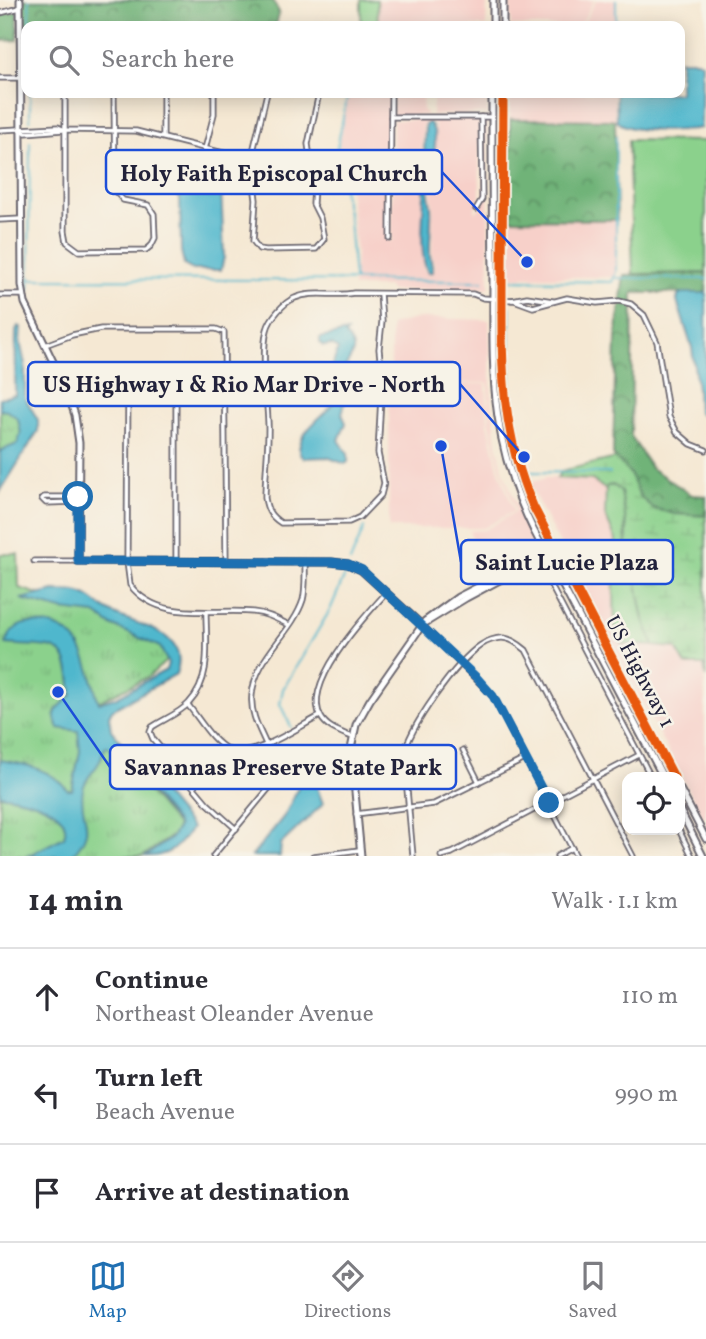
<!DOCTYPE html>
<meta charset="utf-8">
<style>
body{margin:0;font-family:Vollkorn,serif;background:#f7f7f7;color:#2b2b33}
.controls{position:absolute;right:21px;bottom:21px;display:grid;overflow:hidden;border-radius:14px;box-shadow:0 4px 18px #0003}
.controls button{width:63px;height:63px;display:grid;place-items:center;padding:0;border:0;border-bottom:2px solid #e1e1e2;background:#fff;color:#2b2b33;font:35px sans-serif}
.stop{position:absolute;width:21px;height:21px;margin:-16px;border:5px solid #1f6fb2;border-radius:50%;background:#fff}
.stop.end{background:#1f6fb2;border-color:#fff;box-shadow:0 2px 7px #0008}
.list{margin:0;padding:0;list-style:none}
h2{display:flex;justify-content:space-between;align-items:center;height:91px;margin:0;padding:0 28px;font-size:30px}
h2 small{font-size:23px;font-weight:400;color:#7c7c81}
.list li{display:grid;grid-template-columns:46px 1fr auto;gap:21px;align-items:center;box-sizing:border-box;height:98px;padding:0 28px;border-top:2px solid #e1e1e2}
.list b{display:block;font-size:26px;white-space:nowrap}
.list p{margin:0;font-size:23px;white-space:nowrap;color:#7c7c81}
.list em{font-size:23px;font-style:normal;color:#7c7c81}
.icon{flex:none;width:38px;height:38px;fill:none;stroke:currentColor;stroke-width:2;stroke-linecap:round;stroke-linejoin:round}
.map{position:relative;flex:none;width:706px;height:856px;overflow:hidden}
.search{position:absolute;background:#fff;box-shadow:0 4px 18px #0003;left:21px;right:21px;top:21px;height:77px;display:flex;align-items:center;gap:18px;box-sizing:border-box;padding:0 24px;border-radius:14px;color:#7c7c81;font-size:26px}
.sheet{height:385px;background:#fff}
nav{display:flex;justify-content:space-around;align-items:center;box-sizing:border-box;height:98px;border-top:2px solid #e1e1e2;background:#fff;font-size:19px;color:#7c7c81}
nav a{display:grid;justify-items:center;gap:4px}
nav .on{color:#1f6fb2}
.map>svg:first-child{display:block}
.built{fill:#f7d0c9;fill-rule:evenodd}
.grass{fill:#8bd18c;stroke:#567a64;stroke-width:2}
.forest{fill:url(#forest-crowns);stroke:#496a5a;stroke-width:2}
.wetland{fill:url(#wetland-marsh);stroke:#567a64;stroke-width:2}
.park{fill:url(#park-tufts);stroke:#567a64;stroke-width:2}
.water{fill:#4fb7cd;stroke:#386c84;stroke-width:2}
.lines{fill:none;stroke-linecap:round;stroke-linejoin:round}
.stream{stroke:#4fb7cd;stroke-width:2}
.street-casing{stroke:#6c6770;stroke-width:7}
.secondary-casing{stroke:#6c6770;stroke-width:9}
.primary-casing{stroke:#6c6770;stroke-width:9}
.street{stroke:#fff;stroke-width:3.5}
.secondary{stroke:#fff;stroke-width:5}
.primary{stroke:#fff;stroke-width:5}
.cycleway-casing{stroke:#f7f3e8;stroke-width:13}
.cycleway{stroke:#e8590c;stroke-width:9}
.route{stroke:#1f6fb2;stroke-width:9}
.labels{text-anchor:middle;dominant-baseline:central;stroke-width:5;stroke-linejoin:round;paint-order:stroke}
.street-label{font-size:21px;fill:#22223b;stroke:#f7f3e8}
.leader{fill:none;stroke:#1d4ed8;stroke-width:2.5}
.callout-dot{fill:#1d4ed8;stroke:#f7f3e8;stroke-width:2.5}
.callout{fill:#f7f3e8;stroke:#1d4ed8;stroke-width:2.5}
.callout-label{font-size:23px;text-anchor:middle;font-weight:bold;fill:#22223b}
</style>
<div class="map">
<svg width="706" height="856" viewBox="0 0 706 856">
<defs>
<pattern id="forest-crowns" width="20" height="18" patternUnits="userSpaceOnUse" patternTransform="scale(1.75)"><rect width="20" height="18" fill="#70b378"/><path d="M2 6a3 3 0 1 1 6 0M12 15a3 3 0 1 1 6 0" fill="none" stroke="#5c9164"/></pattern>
<pattern id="wetland-marsh" width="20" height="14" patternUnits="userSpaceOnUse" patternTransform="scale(1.75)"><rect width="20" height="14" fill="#8bd18c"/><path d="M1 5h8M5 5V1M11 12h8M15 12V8" fill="none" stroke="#78b37a"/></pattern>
<pattern id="park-tufts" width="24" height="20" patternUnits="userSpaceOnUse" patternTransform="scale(1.75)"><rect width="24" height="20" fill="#8bd18c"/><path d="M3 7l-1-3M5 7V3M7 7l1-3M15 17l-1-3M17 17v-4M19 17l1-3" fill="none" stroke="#78b37a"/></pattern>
</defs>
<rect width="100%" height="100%" fill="#f7f3e8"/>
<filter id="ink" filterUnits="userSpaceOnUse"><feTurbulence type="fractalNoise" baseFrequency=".0143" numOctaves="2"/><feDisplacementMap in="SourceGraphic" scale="14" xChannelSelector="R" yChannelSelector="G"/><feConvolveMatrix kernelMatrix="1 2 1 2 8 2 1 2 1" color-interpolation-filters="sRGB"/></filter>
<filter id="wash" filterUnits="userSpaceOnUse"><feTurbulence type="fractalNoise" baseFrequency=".00686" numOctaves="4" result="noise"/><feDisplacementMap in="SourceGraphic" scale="28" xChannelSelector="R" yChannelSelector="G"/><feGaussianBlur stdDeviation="1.57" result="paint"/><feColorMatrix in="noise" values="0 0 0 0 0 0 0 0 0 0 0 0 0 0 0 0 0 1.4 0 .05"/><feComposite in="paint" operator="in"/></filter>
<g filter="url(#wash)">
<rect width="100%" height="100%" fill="#f5e8d3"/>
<g class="built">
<polygon points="377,0 487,0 486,26 378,26"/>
<polygon points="510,0 594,0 580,26 511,26"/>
<polygon points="596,0 615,0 615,26 582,26"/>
<path d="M349,93H389L388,241H392L393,120L479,119L480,198L474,210L477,212L484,199L483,119H487L489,288L391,291L388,287H353L356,254L350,193L338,152ZM430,120L433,121L435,128L436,143V159L430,184L433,207L432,256L435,268L434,272L430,275L424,270L422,252L423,168L395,166L393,160L397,158L422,157L423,124ZM355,153L377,154L385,157L388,163L386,168L375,173L353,172L345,168L343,160L345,157Z"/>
<polygon points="393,93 422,93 423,110 427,115 393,115"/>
<polygon points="434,93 487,93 487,114 432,115"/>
<polygon points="510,93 614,93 615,120 510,119"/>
<polygon points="511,219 617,220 616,277 511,277"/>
<polygon points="420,318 489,320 491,391 497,445 504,474 537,553 492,577 469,531 485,530 516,511 500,467 490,423 488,383 391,382 391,325"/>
<polygon points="389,384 486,384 488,424 498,468 514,511 484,528 389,528"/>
<polygon points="546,478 592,480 605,489 605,515 616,540 613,560 613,588 676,648 681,658 704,665 706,816 702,816 540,506 530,483"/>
</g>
<g class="grass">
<polygon points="361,0 377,0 378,26 361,26"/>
<polygon points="628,140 706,141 706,273 633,274"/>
<polygon points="606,486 616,486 621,491 625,511 626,555 637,584 644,619 654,646 622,644 615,628 613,560 616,540 605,515"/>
</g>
<g class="forest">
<polygon points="22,0 272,0 279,12 276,26 26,26 26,40 22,40"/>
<polygon points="18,11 18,40 0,41 0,15"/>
<polygon points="510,119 615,120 617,220 511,219"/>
<polygon points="706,273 706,293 633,293 631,436 651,468 692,495 706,496 706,516 674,514 652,508 640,496 630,474 613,455 616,338 624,275"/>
</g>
<polygon class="wetland" points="616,458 630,474 640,496 652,508 674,514 706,516 706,678 704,665 686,665 676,648 654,646 644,619 637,584 626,555 627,528 621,491 613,485 607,486 605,489 592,480 557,478 561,471"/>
<g class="park">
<polygon points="0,406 13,407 29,428 0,477"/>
<polygon points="0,554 18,554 19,588 142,626 172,656 148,677 86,708 99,750 109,746 177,825 177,832 143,856 0,856"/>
</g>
<g class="water">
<path d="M680,60H697L702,63L701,128C682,131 630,134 617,121L616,93H680Z"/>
<path d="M429,122C443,137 429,167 428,185C428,193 430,200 431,207C432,223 429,240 430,256C431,263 433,266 432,272L428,273C416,251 427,193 424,166L396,164L395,160L424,159L425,125Z"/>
<polygon points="145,161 212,179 221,186 224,257 221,270 193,270 184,265 181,251 180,199 170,189 144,177 142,169"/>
<polygon points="682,293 706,293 706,419 698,412 697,389 692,348 677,301 678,295"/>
<polygon points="18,326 21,327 20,342 25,364 25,398 38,420 38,431 0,492 0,451 17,444 21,434 18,419 8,411 0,410 0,398 15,395 16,331"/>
<path d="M347,332L345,335C359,350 353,353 344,369L347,394L342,414L346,423L339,440L348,454V462L345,464L327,457L303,458L299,452C299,426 334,412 335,397C335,391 330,388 329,382C331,370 334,360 338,349L332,345L323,346L320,343V338Z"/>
<path d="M54,591C65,592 77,590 87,596C96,601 104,610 114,614C141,626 191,634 176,674L112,710L109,716L111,730L192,828C177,847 172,856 146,856L171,838L178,827L176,822L116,751L106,746C103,752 101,760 97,766C92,773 85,780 83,789C77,818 101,826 71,856H27L64,837C74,806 20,799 0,795V760C26,764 51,769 68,790H72L80,751L78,731L59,728C48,711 61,706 72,695C68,636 55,649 6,644C10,630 18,623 33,623C86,624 86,663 99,703L117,697L166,670L168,663L160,647L111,625L95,614L62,610L21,599Z"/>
<polygon points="306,749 314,752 318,790 323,804 281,844 280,856 252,856 285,815 304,775 296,756"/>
</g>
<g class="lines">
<g class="stream">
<polyline points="29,0 30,26"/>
<polyline points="616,26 616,0"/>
<polyline points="30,93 30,120"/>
<polyline points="348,93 336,153 349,219 354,279"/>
<polyline points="616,278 706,279"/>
<polyline points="31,279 483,281"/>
<polyline points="511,280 612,282 616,272 616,136"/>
<polyline points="29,290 30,142"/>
<polyline points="510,307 510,384"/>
<polyline points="512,408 521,447"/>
<polyline points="531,472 610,473"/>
<polyline points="350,562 364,528"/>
<polyline points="291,727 280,704 283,689 330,610 348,568"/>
</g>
</g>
</g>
<g filter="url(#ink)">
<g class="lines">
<defs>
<g id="street">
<polyline points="0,13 20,8"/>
<polyline points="0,78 20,78"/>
<polyline points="65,93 65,231 67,242 79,251 146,250 151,246 155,238 154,214 148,205 123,200 115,191 114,93"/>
<polyline points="267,93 251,160 256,200 253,241 259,249 266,250 316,249 324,239 320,218 313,204 314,186 308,144 319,93"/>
<polyline points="391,117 492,117"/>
<polyline points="0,130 58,127 65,130 136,131 251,160 309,159"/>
<polyline points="22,130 26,133 63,130"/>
<polyline points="163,137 163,93"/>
<polyline points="205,149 214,114 214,93"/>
<polyline points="476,209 482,199 481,117"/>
<polyline points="0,220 21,219"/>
<polyline points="390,239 391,93"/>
<path d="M380,294L382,321L379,349L382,378L378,453L384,483L381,495L360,517L349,522L281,523C270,516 267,510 265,498C265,473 269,447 268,422C267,397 261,353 267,330C270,318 284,302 295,298C313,290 335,297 354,293L473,294L483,298L514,300L533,307L567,298L597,303L619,301L631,304L644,315L657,342L669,417L677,432L691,444L706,450"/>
<polyline points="0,295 23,295"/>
<polyline points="512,300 527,297 553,301"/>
<polyline points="45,345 72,335 101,329 216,329 224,332 226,562"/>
<polyline points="176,380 176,561"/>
<path d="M128,381L127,562L130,585C159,623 212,608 253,612C266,613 277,619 289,625"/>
<polyline points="67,391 98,381 225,380"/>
<polyline points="78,497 44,497 42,499 46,503 78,502"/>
<polyline points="470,552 485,585"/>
<polyline points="34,561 77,561"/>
<polyline points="534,562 540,566 547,578 651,777"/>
<path d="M206,613C206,643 212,679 189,703C180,713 164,719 152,727L150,732L153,739L207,803L236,829"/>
<polyline points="422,625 493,696 576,856"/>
<path d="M188,705C199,718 212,742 229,750C249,761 300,726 320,716"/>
<path d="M352,737C340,732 327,728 321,717C301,684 366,615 387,592"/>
<polyline points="463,750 479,782"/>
<polyline points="356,814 434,804 525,759"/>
<polyline points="679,830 692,856"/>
<path d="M213,856L270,787C284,754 248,729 252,695C255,657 292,634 303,600C306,588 305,574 305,562"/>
<polyline points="313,856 359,850"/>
<path d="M413,856L404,756C408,728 457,661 481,645C486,641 496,638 502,638C511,638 519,644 526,650L633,856"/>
<polyline points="441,856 452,853 639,755"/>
<polyline points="557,856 572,848"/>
</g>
<g id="secondary">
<polyline points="20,0 22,285 25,303 67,391 75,415 79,443 78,561 332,562 348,564 361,570 422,625"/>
<polyline points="422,625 466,598 550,553"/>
<polyline points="361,856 351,749 356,725 370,700 425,621 458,597 545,552 555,549"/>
</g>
<g id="primary">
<polyline points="493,26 493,0"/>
<polyline points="503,26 503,0"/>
<path d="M492,93C492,152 492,211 493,270C493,370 488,438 534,531L663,777"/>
<path d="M503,93C503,153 502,214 502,275C502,358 499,427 533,506L674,777"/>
<polyline points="680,789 706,839"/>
<polyline points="680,810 703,856"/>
</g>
</defs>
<use href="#street" class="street-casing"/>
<use href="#secondary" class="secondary-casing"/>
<use href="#primary" class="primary-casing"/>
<use href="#street" class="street"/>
<use href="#secondary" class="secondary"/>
<use href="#primary" class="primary"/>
<defs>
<path id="cycleway" d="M503,93C503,153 502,214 502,275C502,358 499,427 533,506L674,777"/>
</defs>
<use href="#cycleway" class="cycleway-casing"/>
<use href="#cycleway" class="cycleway"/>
</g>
</g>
<g class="lines" filter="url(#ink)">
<polyline class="route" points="78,497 78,561 331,562 348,564 362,570 477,678 493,696 549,803"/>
</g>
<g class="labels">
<g class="street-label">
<text transform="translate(639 672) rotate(62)">US Highway 1</text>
</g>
</g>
<path class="leader" d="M527 262L442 172M524 457L460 384M441 446L461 562M58 692L110 767"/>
<g class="callout-dot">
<circle cx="527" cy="262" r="7"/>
<circle cx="524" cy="457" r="7"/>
<circle cx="441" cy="446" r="7"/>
<circle cx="58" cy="692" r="7"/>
</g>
<g class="callout">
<rect x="106" y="150" width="336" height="44" rx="7"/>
<rect x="28" y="362" width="432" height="44" rx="7"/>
<rect x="461" y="540" width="212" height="44" rx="7"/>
<rect x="110" y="745" width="346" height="44" rx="7"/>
</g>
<g class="callout-label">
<text x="274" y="181">Holy Faith Episcopal Church</text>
<text x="244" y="392">US Highway 1 &amp; Rio Mar Drive - North</text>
<text x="567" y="570">Saint Lucie Plaza</text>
<text x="283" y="775">Savannas Preserve State Park</text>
</g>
</svg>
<div class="controls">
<button><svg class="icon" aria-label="locate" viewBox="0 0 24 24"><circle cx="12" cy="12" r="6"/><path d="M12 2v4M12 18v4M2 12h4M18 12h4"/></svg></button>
</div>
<div class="stop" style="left:78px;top:497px"></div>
<div class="stop end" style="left:549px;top:803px"></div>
<div class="search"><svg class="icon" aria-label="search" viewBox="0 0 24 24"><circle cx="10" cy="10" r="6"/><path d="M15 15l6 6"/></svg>Search here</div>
</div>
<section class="sheet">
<h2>14 min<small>Walk · 1.1 km</small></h2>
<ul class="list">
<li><svg class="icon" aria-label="ahead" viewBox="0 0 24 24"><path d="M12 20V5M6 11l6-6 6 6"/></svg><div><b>Continue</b><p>Northeast Oleander Avenue</p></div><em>110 m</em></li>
<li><svg class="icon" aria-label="left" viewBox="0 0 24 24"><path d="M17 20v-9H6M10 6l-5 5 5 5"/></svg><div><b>Turn left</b><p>Beach Avenue</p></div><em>990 m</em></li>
<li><svg class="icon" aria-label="arrive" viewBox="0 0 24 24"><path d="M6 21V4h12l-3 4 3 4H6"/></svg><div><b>Arrive at destination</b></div></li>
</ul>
</section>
<nav>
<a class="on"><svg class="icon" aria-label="map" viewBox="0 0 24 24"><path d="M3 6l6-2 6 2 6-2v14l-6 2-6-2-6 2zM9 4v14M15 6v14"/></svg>Map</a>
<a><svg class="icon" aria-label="directions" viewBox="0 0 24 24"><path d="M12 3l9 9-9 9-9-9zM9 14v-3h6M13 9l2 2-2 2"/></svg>Directions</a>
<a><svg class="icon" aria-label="saved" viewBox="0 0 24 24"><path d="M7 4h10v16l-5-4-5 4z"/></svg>Saved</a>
</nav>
